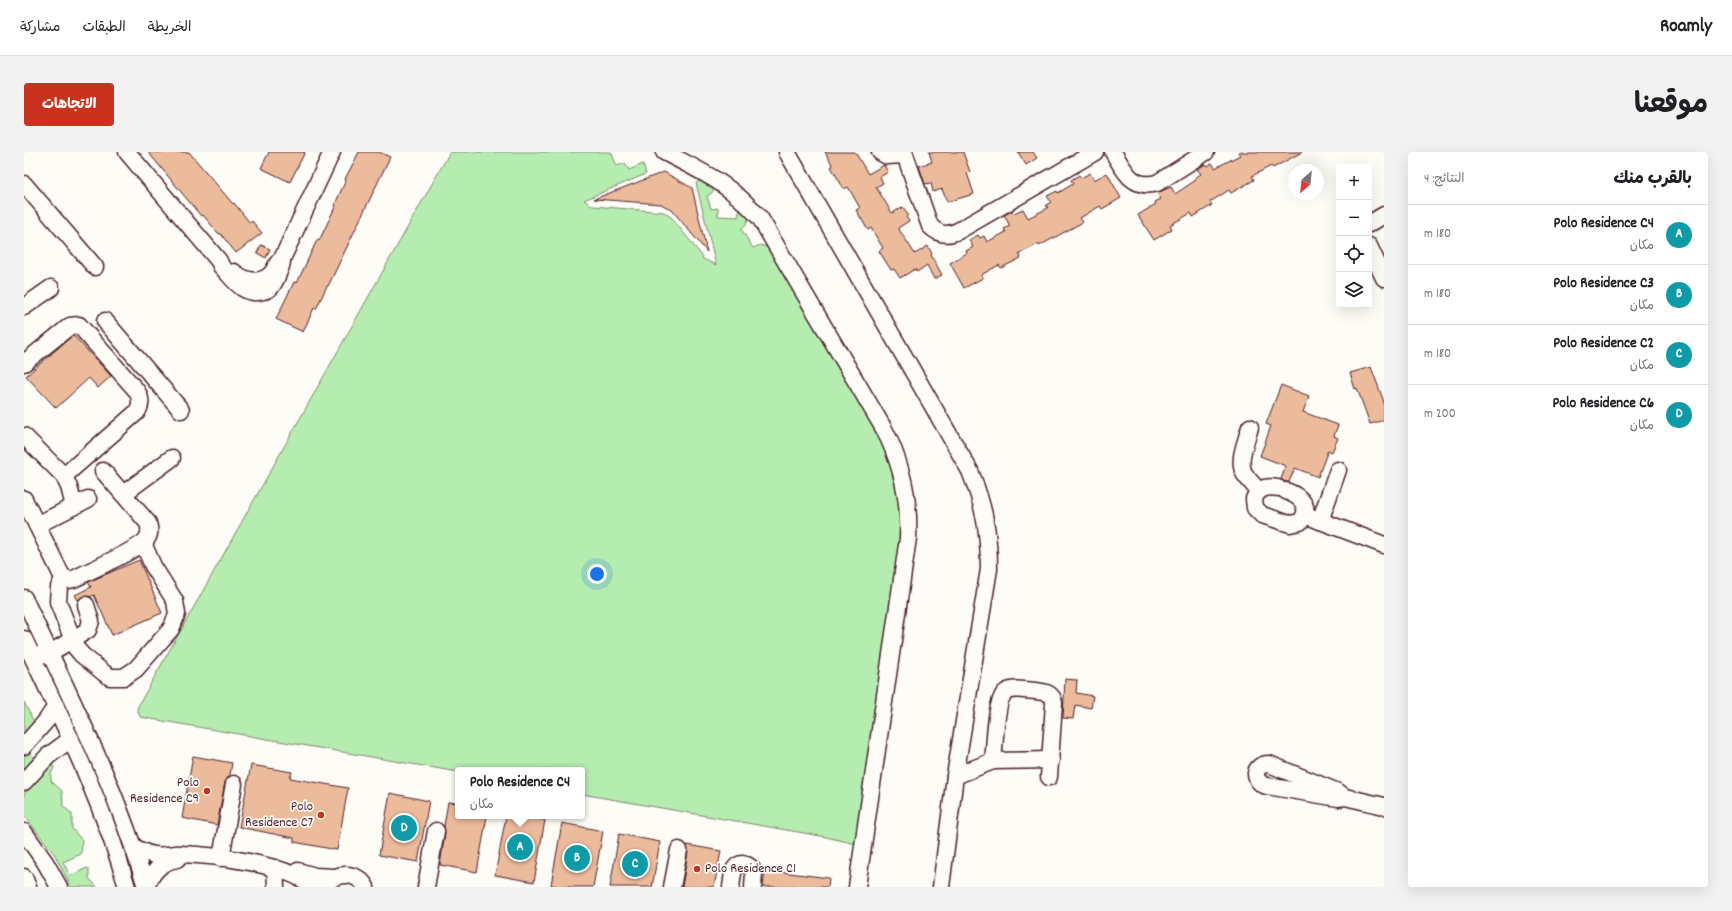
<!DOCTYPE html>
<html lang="ar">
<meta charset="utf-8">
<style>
body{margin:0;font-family:Dekko,"Playpen Sans Arabic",sans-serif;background:#f2f2f2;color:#202124;direction:rtl}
.controls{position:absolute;right:12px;top:12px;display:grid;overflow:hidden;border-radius:4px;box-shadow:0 4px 16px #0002}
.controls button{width:36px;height:36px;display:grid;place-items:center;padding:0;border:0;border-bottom:1px solid #e0e0e0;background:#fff;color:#202124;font:20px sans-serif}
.compass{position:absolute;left:1264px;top:12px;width:36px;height:36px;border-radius:50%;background:#fff;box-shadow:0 4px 16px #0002;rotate:207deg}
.you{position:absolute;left:573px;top:422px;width:14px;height:14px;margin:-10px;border:3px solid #fff;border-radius:50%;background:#1a73e8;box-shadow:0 0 0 6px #1a73e833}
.badge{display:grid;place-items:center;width:26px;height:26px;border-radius:50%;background:#c8321e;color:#fff;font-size:13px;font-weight:700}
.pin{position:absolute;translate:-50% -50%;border:2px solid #fff;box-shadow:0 1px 4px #0006}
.popup{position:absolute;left:431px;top:615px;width:130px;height:52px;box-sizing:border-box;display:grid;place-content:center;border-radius:4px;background:#fff;filter:drop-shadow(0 1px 3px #0005);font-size:13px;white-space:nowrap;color:#757577}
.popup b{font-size:15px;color:#202124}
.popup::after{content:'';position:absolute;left:50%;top:100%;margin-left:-8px;border:8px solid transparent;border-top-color:#fff}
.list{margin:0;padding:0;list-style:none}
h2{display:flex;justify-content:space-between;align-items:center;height:52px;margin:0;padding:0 16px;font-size:17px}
h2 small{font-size:13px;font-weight:400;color:#757577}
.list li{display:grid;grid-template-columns:26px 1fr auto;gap:12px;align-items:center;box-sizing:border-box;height:60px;padding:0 16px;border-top:1px solid #e0e0e0}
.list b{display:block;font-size:15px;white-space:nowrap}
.list p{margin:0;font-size:13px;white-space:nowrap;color:#757577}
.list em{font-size:13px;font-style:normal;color:#757577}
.icon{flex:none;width:22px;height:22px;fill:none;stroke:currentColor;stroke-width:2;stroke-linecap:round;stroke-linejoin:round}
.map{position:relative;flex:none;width:1360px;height:735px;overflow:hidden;direction:ltr;border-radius:4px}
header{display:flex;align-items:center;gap:24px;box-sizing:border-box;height:56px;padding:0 20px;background:#fff;border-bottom:1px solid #e0e0e0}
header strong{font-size:19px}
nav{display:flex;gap:22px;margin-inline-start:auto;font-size:14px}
.intro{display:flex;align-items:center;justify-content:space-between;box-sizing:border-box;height:96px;padding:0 24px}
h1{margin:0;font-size:28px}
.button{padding:10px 18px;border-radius:4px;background:#c8321e;color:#fff;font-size:14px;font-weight:700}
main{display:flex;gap:24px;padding:0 24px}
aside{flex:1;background:#fff;border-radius:4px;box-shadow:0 4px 16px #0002}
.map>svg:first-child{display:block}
.green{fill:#b5edb0;stroke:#80866e}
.building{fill:#ecbb9c;stroke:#4a1f2b}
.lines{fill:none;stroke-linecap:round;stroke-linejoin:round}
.minor-casing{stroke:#4a1f2b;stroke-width:19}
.minor{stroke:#fdfcf7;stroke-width:16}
.poi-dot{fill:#c8321e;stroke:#fdfcf7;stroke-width:1.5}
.labels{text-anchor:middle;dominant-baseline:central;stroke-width:3.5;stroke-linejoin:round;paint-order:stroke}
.poi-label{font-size:14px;fill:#4a1f2b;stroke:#fdfcf7;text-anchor:end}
</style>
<header>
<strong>Roamly</strong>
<nav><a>الخريطة</a><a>الطبقات</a><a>مشاركة</a></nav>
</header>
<div class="intro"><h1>موقعنا</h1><a class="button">الاتجاهات</a></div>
<main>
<aside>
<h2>بالقرب منك<small>النتائج: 4</small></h2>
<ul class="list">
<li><span class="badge" style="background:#0f9aa8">A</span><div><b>Polo Residence C4</b><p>مكان</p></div><em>180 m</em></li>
<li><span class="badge" style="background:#0f9aa8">B</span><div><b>Polo Residence C3</b><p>مكان</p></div><em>180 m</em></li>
<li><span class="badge" style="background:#0f9aa8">C</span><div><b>Polo Residence C2</b><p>مكان</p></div><em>180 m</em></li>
<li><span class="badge" style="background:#0f9aa8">D</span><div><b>Polo Residence C6</b><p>مكان</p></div><em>200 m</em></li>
</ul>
</aside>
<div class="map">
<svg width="1360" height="735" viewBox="0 0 1360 735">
<rect width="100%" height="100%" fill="#fdfcf7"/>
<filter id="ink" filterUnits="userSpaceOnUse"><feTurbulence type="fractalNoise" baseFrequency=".025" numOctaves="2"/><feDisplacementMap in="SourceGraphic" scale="8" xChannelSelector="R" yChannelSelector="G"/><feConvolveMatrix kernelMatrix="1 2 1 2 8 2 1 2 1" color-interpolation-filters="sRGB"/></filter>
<g filter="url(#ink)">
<g class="green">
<polygon points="426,0 587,0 593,14 601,11 605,18 619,12 622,22 560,48 569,54 640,60 647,65 678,104 679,107 692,113 672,31 678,27 689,34 689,40 683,44 687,57 694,56 694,64 714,65 716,56 725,65 723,71 717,77 729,96 736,93 743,95 857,284 872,323 878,377 832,692 802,685 558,642 558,618 434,618 434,620 116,565 113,556"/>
<polygon points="21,512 23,512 77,627 115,735 111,735 86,660"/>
<polygon points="0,550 11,572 0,584"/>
<polygon points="2,598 14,608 0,625 0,600"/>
<polygon points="27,611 30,615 27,622 27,629 38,639 39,654 48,662 48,677 58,688 57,702 39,710 46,724 63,716 65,717 65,726 73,735 47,735 31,703 0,663 0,642"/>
</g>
<g class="building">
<polygon points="124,0 165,0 209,52 210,51 226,71 228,69 238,81 212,101 196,81 195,82 179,63 177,64"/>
<polygon points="245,0 281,0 266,30 237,16"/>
<polygon points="335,0 355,0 366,5 309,124 304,134 303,134 292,157 290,156 279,180 252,167 270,130 273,131 293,88 295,89 312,53 311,52 322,28 321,27"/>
<polygon points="801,0 831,0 844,22 860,13 864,20 856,25 859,31 852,35 868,61 879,55 884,63 882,65 885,69 874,76 891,102 904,94 908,102 907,103 918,123 910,127 903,113 893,120 891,117 876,126 870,117 867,118 855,99 859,96 847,76 844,78 832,58 836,56 824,35 820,37 807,15 809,14"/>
<polygon points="905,0 939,0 946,20 943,21 950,42 923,50 918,37 909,40 907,31 901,32 895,14 908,10"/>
<polygon points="994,0 1009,0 1013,6 1002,13"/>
<polygon points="1214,0 1278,0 1249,16 1247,14 1228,24 1230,28 1207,41 1205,38 1186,50 1188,53 1169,65 1167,61 1146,73 1148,77 1130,88 1114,63 1132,52 1131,50 1137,47 1133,41 1147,35 1151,42 1172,28 1171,26 1177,22 1173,17 1182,12 1184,14 1188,11 1191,16 1216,3"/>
<polygon points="640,20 668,36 683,100 648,58 637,52 570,47"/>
<polygon points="1066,21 1070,28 1083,21 1097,46 1078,57 1076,54 1056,66 1059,70 1015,94 1014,92 995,102 997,106 977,116 975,113 957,123 959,126 940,136 926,111 943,101 942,99 949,95 945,88 954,83 956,86 960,84 963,90 982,80 980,77 986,74 980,63 988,59 990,61 999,57 1004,66 1024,56 1022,53 1027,50 1023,44 1033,39 1034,41 1049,32 1047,28 1055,23 1057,26"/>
<polygon points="237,93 246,97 242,106 233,101"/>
<polygon points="49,183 87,224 74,236 65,226 32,256 2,224"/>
<polygon points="1347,215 1360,250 1360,268 1346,272 1333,236 1331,237 1326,221"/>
<polygon points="1257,233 1285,244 1279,260 1314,273 1310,284 1314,286 1308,300 1304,298 1294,325 1271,316 1265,330 1261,330 1257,327 1262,314 1236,304 1247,274 1242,272"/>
<polygon points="115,408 138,461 88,483 70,443 66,445 59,444 54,448 51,443 67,435 64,430"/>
<polygon points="1041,527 1053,528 1052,541 1069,544 1067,556 1051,553 1049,567 1039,566"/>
<polygon points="169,604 208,611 206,623 201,630 193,673 158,666"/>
<polygon points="227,613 268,620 266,626 324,636 313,698 270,690 270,686 215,675"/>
<polygon points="366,641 405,649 394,710 355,703"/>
<polygon points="424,650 434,651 434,664 463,664 453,720 416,713 421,681 420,674"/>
<polygon points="482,664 500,664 521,668 510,730 471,723"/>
<polygon points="538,671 579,679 569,735 537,735 527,733"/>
<polygon points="595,682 636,690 628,735 586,735"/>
<polygon points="663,693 697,699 690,735 658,735 664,700"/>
<polygon points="741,718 805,726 804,735 739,735"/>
</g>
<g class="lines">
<defs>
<g id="minor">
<path d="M103,0L195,109L197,114C209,126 219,145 239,139C246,138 249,133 252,127C254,120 259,114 258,107"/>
<path d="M640,0C679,20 706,32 736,66L860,277C878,312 886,347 884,386L833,735"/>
<path d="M763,0L946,319C960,354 965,379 965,417L931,624L917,735"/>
<polyline points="856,0 863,4 881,3"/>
<path d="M880,0L906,74C915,83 923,84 934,79L1071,0"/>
<path d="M1089,0C1100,18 1108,38 1133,31L1182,0"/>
<polyline points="0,32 71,115"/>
<polyline points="1345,72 1360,63"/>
<polyline points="1345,94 1360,126"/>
<path d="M210,120C220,129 236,133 247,122C252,117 252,110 258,107L308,0"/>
<polyline points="0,155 27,136"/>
<polyline points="81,169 157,258"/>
<path d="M0,211L46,174L55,173L112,238C117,245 118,252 113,260L40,324"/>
<path d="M1226,275C1223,288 1213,308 1220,321C1224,328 1230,333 1235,339"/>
<polyline points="0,284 40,324 45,335 50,354"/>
<path d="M1254,336C1243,334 1234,336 1230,347L1231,356L1238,363L1266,372L1276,370L1279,366C1287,352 1273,343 1262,339"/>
<polyline points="99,342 148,306"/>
<path d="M0,347L38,424L45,428L50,427C63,420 115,397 122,388C126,383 126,377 124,371L79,319"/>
<polyline points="1281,363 1360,393"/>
<polyline points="1296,369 1314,318"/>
<polyline points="13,373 64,347"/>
<polyline points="40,426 35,435 34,450 52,496 58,503 80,521 86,525 100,525 112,517 147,477 153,462 151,449 129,414 119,391"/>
<path d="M0,446C44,541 92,634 122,735"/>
<path d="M0,487C38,568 78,648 103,735"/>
<polyline points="15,503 26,501 64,478 67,469 62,453"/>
<polyline points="0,594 22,569 32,554"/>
<path d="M969,609C971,595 971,547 982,540C990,535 1003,539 1012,539C1021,540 1029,541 1030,551L1025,625"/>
<polyline points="931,624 969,609 1027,608"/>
<polyline points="0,630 24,604 47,587"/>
<path d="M1321,645L1314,640L1245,612C1228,612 1228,630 1243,634L1314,646L1321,645L1360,654"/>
<polyline points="0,680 21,710 35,735"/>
<path d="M110,695C120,701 130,705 142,703C147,703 152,701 157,702C189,703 266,712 289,735"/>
<polyline points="197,706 210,632"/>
<polyline points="251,716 252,735"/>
<polyline points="274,719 291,724 310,725"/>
<polyline points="0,725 4,735"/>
<path d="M302,732C314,719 333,720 342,735"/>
<path d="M122,734C129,720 136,710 153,707"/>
<polyline points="402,735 412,679"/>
<polyline points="648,735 655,698"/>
<path d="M707,735C708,730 708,723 710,718C715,708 726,712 730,720L729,735"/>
</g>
</defs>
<use href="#minor" class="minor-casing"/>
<use href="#minor" class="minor"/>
</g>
</g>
<g class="poi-dot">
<circle cx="183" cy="639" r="4"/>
<circle cx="297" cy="663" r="4"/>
<circle cx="673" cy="717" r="4"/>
</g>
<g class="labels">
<g class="poi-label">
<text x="175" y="631">Polo<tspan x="175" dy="16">Residence C9</tspan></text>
<text x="289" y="655">Polo<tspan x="289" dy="16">Residence C7</tspan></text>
<text x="681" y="717" text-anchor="start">Polo Residence C1</text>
</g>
</g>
</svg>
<div class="controls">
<button>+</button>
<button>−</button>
<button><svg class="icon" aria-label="locate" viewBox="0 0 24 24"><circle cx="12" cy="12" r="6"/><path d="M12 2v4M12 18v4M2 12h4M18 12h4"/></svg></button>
<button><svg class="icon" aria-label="layers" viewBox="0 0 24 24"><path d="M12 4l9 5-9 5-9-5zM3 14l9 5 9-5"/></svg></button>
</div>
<svg class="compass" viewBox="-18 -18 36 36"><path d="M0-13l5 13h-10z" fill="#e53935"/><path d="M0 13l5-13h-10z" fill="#757577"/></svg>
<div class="you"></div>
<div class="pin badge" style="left:496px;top:695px;background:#0f9aa8">A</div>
<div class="popup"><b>Polo Residence C4</b>مكان</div>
<div class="pin badge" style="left:553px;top:706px;background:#0f9aa8">B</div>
<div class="pin badge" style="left:611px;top:712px;background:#0f9aa8">C</div>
<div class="pin badge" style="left:380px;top:676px;background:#0f9aa8">D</div>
</div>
</main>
